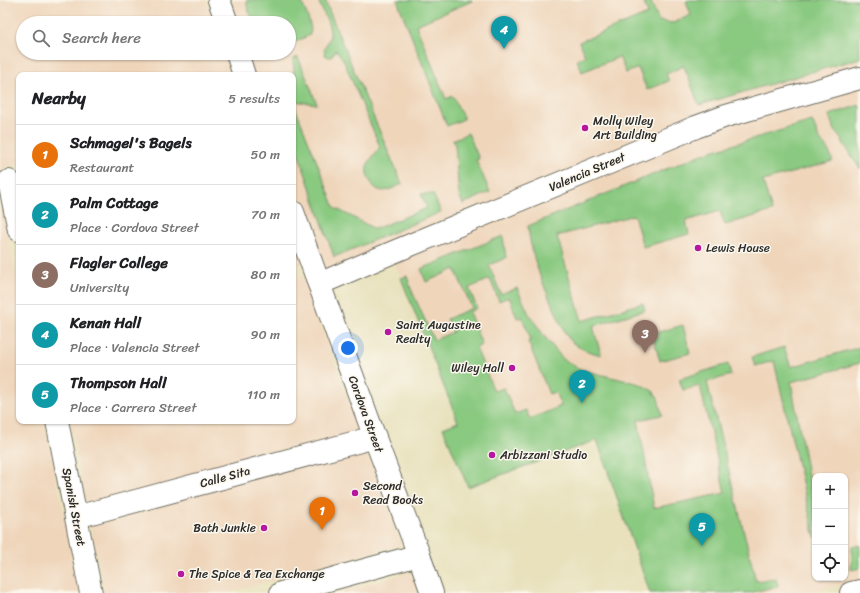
<!DOCTYPE html>
<meta charset="utf-8">
<style>
body{margin:0;font-family:Sriracha,sans-serif;background:#f6f6f6;color:#202124}
.controls{position:absolute;right:12px;bottom:12px;display:grid;overflow:hidden;border-radius:8px;box-shadow:0 1px 3px #0004}
.controls button{width:36px;height:36px;display:grid;place-items:center;padding:0;border:0;border-bottom:1px solid #e0e0e0;background:#fff;color:#202124;font:20px sans-serif}
.you{position:absolute;left:348px;top:348px;width:14px;height:14px;margin:-10px;border:3px solid #fff;border-radius:50%;background:#1a73e8;box-shadow:0 0 0 6px #1a73e833}
.badge{display:grid;place-items:center;width:26px;height:26px;border-radius:50%;background:#ea580c;color:#fff;font-size:13px;font-weight:700}
.pin{position:absolute;translate:-50% -33px;filter:drop-shadow(0 1px 2px #0008)}
.pin::after{content:'';position:absolute;top:21px;width:14px;height:12px;background:inherit;clip-path:polygon(0 0,100% 0,50% 100%)}
.list{margin:0;padding:0;list-style:none}
h2{display:flex;justify-content:space-between;align-items:center;height:52px;margin:0;padding:0 16px;font-size:17px}
h2 small{font-size:13px;font-weight:400;color:#757577}
.list li{display:grid;grid-template-columns:26px 1fr auto;gap:12px;align-items:center;box-sizing:border-box;height:60px;padding:0 16px;border-top:1px solid #e0e0e0}
.list b{display:block;font-size:15px;white-space:nowrap}
.list p{margin:0;font-size:13px;white-space:nowrap;color:#757577}
.list em{font-size:13px;font-style:normal;color:#757577}
.icon{flex:none;width:22px;height:22px;fill:none;stroke:currentColor;stroke-width:2;stroke-linecap:round;stroke-linejoin:round}
.map{position:relative;flex:none;width:860px;height:593px;overflow:hidden}
.search{position:absolute;background:#fff;box-shadow:0 1px 3px #0004;left:16px;top:16px;width:280px;height:44px;display:flex;align-items:center;gap:10px;box-sizing:border-box;padding:0 14px;border-radius:22px;color:#757577;font-size:15px}
.panel{position:absolute;background:#fff;box-shadow:0 1px 3px #0004;left:16px;top:72px;width:280px;height:352px;border-radius:8px}
.map>svg:first-child{display:block}
.built{fill:#efd6bb;fill-rule:evenodd}
.green{fill:#89c980;stroke:#5a7a56;fill-rule:evenodd}
.lines{fill:none;stroke-linecap:round;stroke-linejoin:round}
.minor-casing{stroke:#6d6b5e;stroke-width:24}
.minor{stroke:#fff;stroke-width:22}
.poi-dot{fill:#b5179e;stroke:#fbf7ec;stroke-width:1.5}
.labels{text-anchor:middle;dominant-baseline:central;stroke-width:3;stroke-linejoin:round;paint-order:stroke}
.poi-label{font-size:12px;fill:#2b2b2b;stroke:#fbf7ec;text-anchor:start}
.street-label{font-size:12px;fill:#2b2b2b;stroke:#fbf7ec}
</style>
<div class="map">
<svg width="860" height="593" viewBox="0 0 860 593">
<rect width="100%" height="100%" fill="#fbf7ec"/>
<filter id="ink" filterUnits="userSpaceOnUse"><feTurbulence type="fractalNoise" baseFrequency=".025" numOctaves="2"/><feDisplacementMap in="SourceGraphic" scale="8" xChannelSelector="R" yChannelSelector="G"/><feConvolveMatrix kernelMatrix="1 2 1 2 8 2 1 2 1" color-interpolation-filters="sRGB"/></filter>
<filter id="wash" filterUnits="userSpaceOnUse"><feTurbulence type="fractalNoise" baseFrequency=".012" numOctaves="4" result="noise"/><feDisplacementMap in="SourceGraphic" scale="16" xChannelSelector="R" yChannelSelector="G"/><feGaussianBlur stdDeviation="0.9" result="paint"/><feColorMatrix in="noise" values="0 0 0 0 0 0 0 0 0 0 0 0 0 0 0 0 0 1.4 0 .05"/><feComposite in="paint" operator="in"/></filter>
<g filter="url(#wash)">
<rect width="100%" height="100%" fill="#e8e1bc"/>
<g class="built">
<polygon points="0,0 206,0 214,23 23,23 23,53 224,53 231,75 19,75 19,165 0,169"/>
<path d="M219,0H860V580L806,593H650L597,440L468,487L443,428L458,422L391,253L319,284L311,262L293,266V75H244L237,53H289V23H227ZM815,476H845V578H815Z"/>
<polygon points="0,201 19,288 19,421 45,421 79,593 0,593"/>
<polygon points="303,276 371,463 401,545 226,593 104,593 70,421 293,421 293,279"/>
<polygon points="411,572 418,593 334,593"/>
</g>
<g class="green">
<path d="M247,0H301C303,7 314,27 310,34C306,38 298,40 293,43L289,34V23H257C251,17 246,9 247,0Z"/>
<path d="M318,0H325L341,40L402,184C389,190 379,197 370,181C367,176 366,171 367,166C370,159 376,153 380,147L343,59L336,50L331,57H329L325,55C322,47 330,42 330,34C331,26 321,8 318,0Z"/>
<polygon points="397,0 472,0 472,1 416,25 446,99 453,96 464,119 447,126"/>
<polygon points="643,0 650,0 659,21 673,23 691,15 686,1 690,0 860,0 860,58 699,105 684,66 666,74 669,81 647,90 638,68 626,73 619,57 582,72 577,60 585,56 579,42 648,14"/>
<polygon points="298,57 317,104 293,101 293,79 294,71 293,59"/>
<polygon points="293,102 335,208 375,229 427,208 421,194 433,194 441,212 334,257 293,138"/>
<polygon points="860,105 860,169 833,127 829,115"/>
<path d="M812,121L819,138L828,150L833,161L763,181L772,211L725,225L720,211L686,221L689,234L643,247L634,215L557,236L582,321L643,303L645,310L593,326L601,355C591,352 581,350 573,343C567,339 562,326 559,319C545,289 531,260 528,226L705,153Z"/>
<polygon points="468,133 479,159 476,160 490,192 463,204 459,195 455,145 453,140"/>
<path d="M503,236L506,258L489,265L501,294L517,288L529,314L545,337L563,359L582,370L640,384L653,391L658,398L662,415L638,420L654,508L725,493L700,386L683,390L679,379L728,364L731,375L707,382L756,581L776,578L778,586L750,593H650L597,440L468,487L443,428L458,422L401,278L407,276L411,289L434,340L453,332L447,319L472,308L455,269L426,282L421,269ZM490,279L499,301L509,297L517,318L522,317L531,340L528,341L549,394L555,392L561,406L530,419L526,410L515,414L504,388L494,391L476,348L482,345L469,312L477,308L469,288Z"/>
<polygon points="683,325 690,353 660,361 652,334"/>
<polygon points="784,347 791,367 860,347 860,363 791,382 815,513 815,538 774,361 755,366 752,357"/>
<polygon points="860,545 860,568 851,570 852,547"/>
</g>
</g>
<g filter="url(#ink)">
<g class="lines">
<defs>
<g id="minor">
<polyline points="219,0 227,23"/>
<polyline points="237,53 244,75"/>
<polyline points="9,181 19,230"/>
<polyline points="293,212 379,449 419,555 432,593"/>
<polyline points="319,284 391,253 696,127 726,116 860,78"/>
<polyline points="57,421 91,593"/>
<polyline points="76,517 375,437"/>
<polyline points="281,593 419,555"/>
<polyline points="851,593 860,591"/>
</g>
</defs>
<use href="#minor" class="minor-casing"/>
<use href="#minor" class="minor"/>
</g>
</g>
<g class="poi-dot">
<circle cx="585" cy="128" r="4"/>
<circle cx="698" cy="248" r="4"/>
<circle cx="388" cy="332" r="4"/>
<circle cx="512" cy="368" r="4"/>
<circle cx="492" cy="455" r="4"/>
<circle cx="355" cy="493" r="4"/>
<circle cx="264" cy="528" r="4"/>
<circle cx="181" cy="574" r="4"/>
</g>
<g class="labels">
<g class="poi-label">
<text x="593" y="121">Molly Wiley<tspan x="593" dy="14">Art Building</tspan></text>
<text x="706" y="248">Lewis House</text>
<text x="396" y="325">Saint Augustine<tspan x="396" dy="14">Realty</tspan></text>
<text x="504" y="368" text-anchor="end">Wiley Hall</text>
<text x="500" y="455">Arbizzani Studio</text>
<text x="363" y="486">Second<tspan x="363" dy="14">Read Books</tspan></text>
<text x="256" y="528" text-anchor="end">Bath Junkie</text>
<text x="189" y="574">The Spice &amp; Tea Exchange</text>
</g>
<g class="street-label">
<text transform="translate(587 172) rotate(-23)">Valencia Street</text>
<text transform="translate(366 414) rotate(70)">Cordova Street</text>
<text transform="translate(225 477) rotate(-15)">Calle Sita</text>
<text transform="translate(74 507) rotate(79)">Spanish Street</text>
</g>
</g>
</svg>
<div class="controls">
<button>+</button>
<button>−</button>
<button><svg class="icon" aria-label="locate" viewBox="0 0 24 24"><circle cx="12" cy="12" r="6"/><path d="M12 2v4M12 18v4M2 12h4M18 12h4"/></svg></button>
</div>
<div class="you"></div>
<div class="pin badge" style="left:322px;top:530px;background:#e8710a">1</div>
<div class="pin badge" style="left:582px;top:403px;background:#0f9aa8">2</div>
<div class="pin badge" style="left:645px;top:353px;background:#8d6e63">3</div>
<div class="pin badge" style="left:504px;top:49px;background:#0f9aa8">4</div>
<div class="pin badge" style="left:702px;top:546px;background:#0f9aa8">5</div>
<div class="search"><svg class="icon" aria-label="search" viewBox="0 0 24 24"><circle cx="10" cy="10" r="6"/><path d="M15 15l6 6"/></svg>Search here</div>
<section class="panel">
<h2>Nearby<small>5 results</small></h2>
<ul class="list">
<li><span class="badge" style="background:#e8710a">1</span><div><b>Schmagel's Bagels</b><p>Restaurant</p></div><em>50 m</em></li>
<li><span class="badge" style="background:#0f9aa8">2</span><div><b>Palm Cottage</b><p>Place · Cordova Street</p></div><em>70 m</em></li>
<li><span class="badge" style="background:#8d6e63">3</span><div><b>Flagler College</b><p>University</p></div><em>80 m</em></li>
<li><span class="badge" style="background:#0f9aa8">4</span><div><b>Kenan Hall</b><p>Place · Valencia Street</p></div><em>90 m</em></li>
<li><span class="badge" style="background:#0f9aa8">5</span><div><b>Thompson Hall</b><p>Place · Carrera Street</p></div><em>110 m</em></li>
</ul>
</section>
</div>
